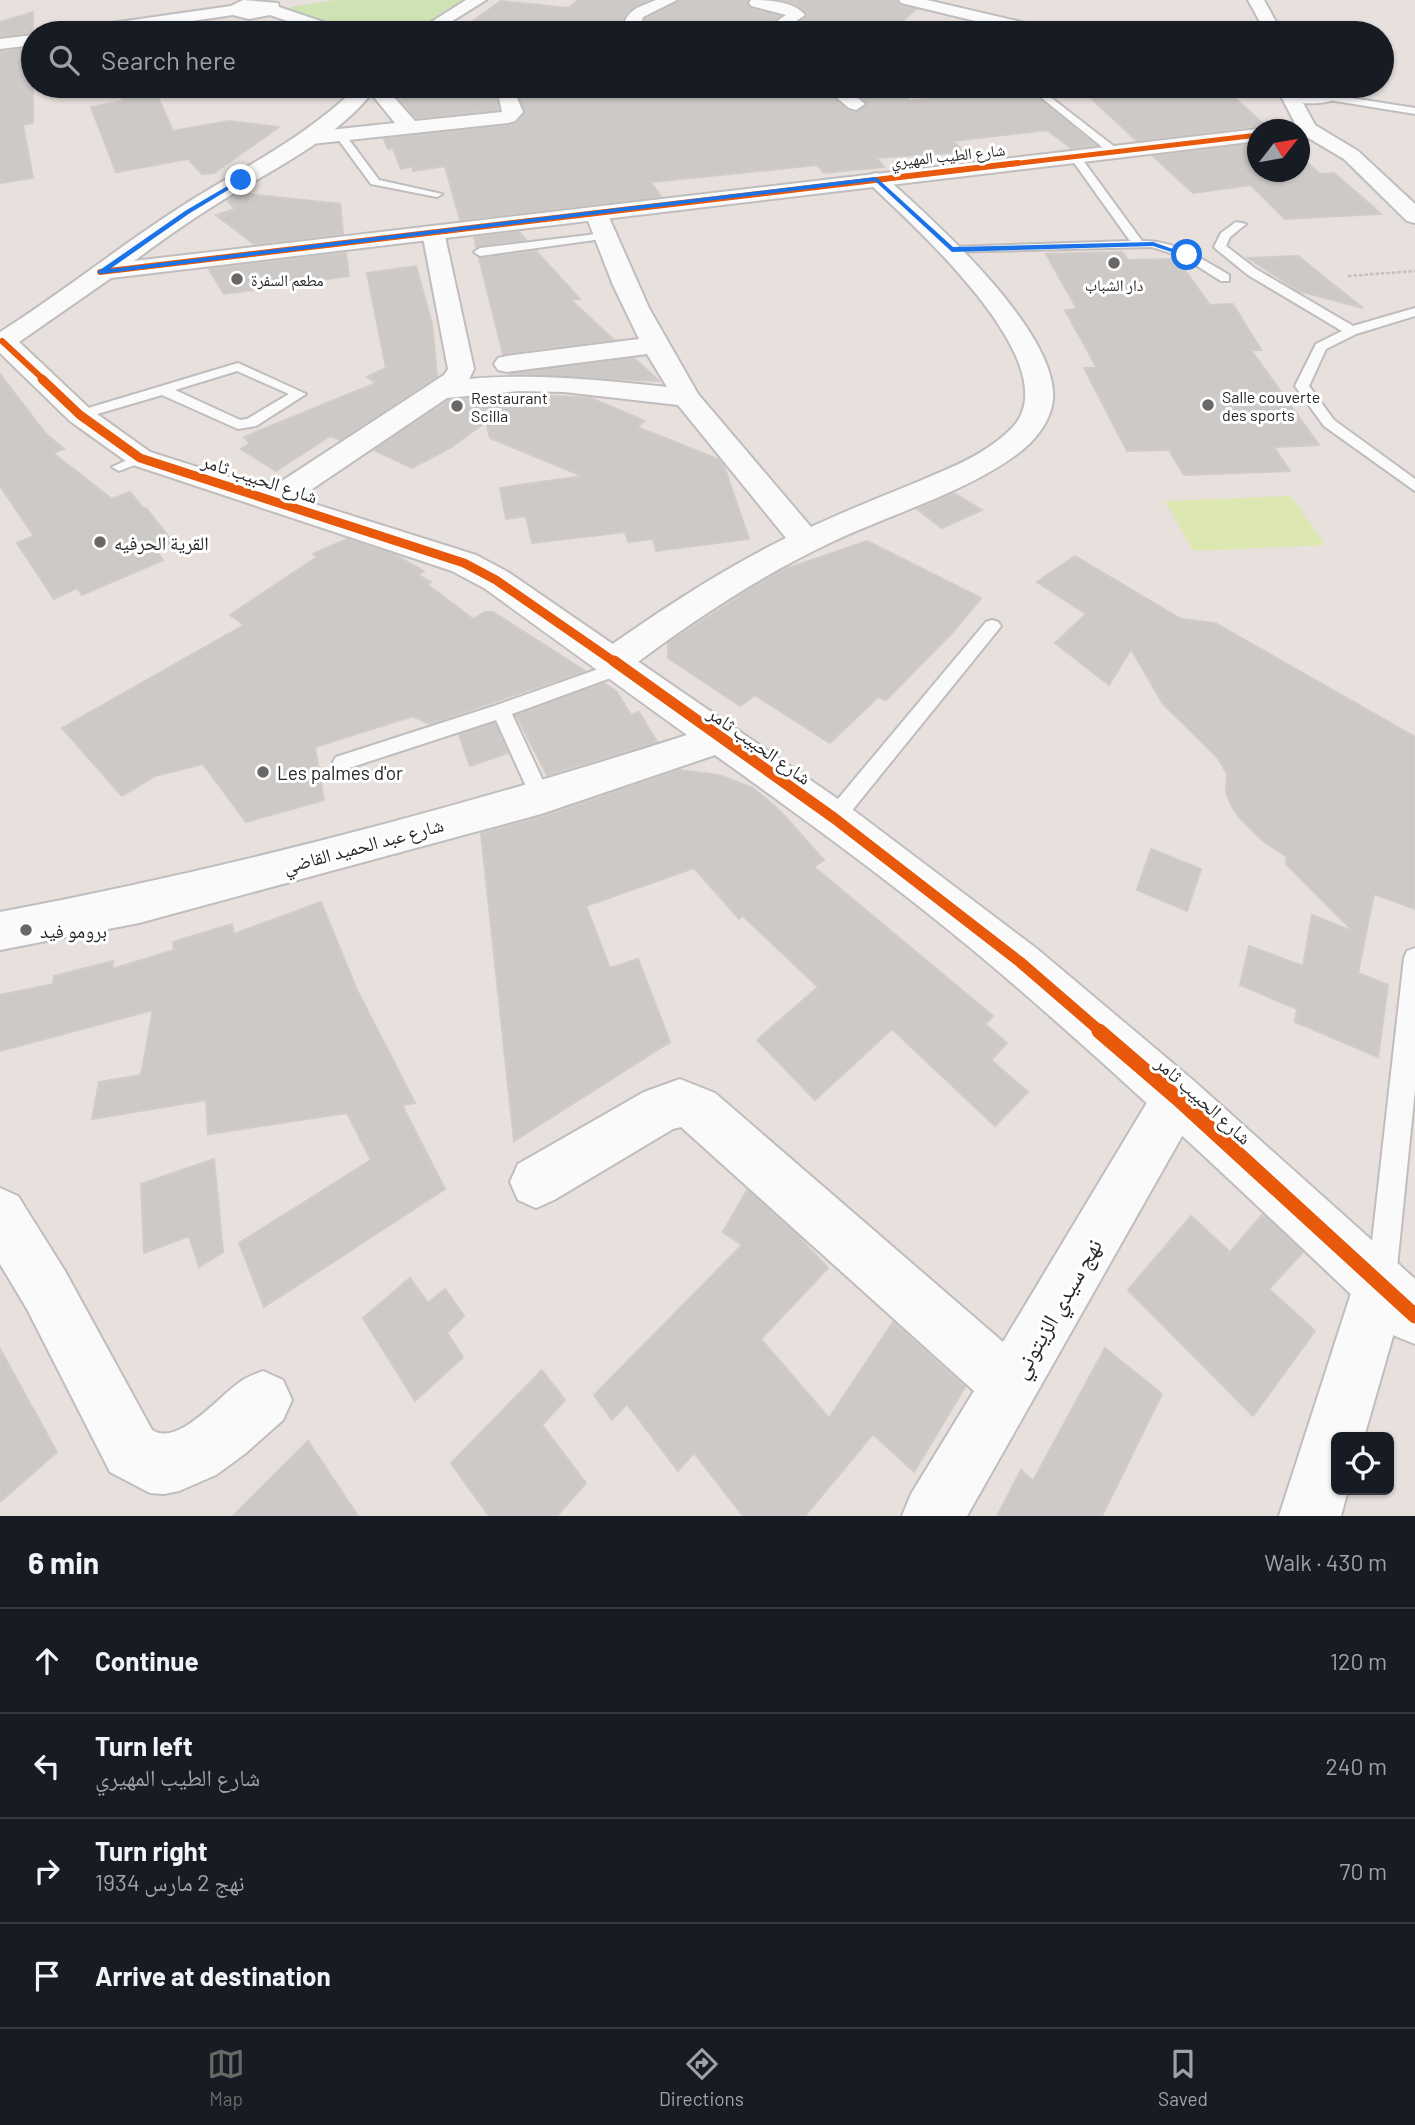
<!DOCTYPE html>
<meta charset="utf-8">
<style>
body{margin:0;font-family:Barlow,"Noto Naskh Arabic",sans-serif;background:#20242c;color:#f1f3f6}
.controls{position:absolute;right:21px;bottom:21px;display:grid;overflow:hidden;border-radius:10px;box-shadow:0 2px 5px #0004}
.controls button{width:63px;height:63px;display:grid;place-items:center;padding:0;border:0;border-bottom:2px solid #363941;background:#171b24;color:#f1f3f6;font:35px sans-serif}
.compass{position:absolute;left:1247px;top:119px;width:63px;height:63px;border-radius:50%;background:#171b24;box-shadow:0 2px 5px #0004;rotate:59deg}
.stop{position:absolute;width:21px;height:21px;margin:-16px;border:5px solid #1a73e8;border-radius:50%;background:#fff}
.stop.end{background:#1a73e8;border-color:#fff;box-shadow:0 2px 7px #0008}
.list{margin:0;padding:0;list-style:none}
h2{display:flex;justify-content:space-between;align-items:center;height:91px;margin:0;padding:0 28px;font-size:30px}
h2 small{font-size:23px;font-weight:400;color:#9ea1a6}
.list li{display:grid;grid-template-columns:46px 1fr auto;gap:21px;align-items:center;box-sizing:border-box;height:105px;padding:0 28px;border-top:2px solid #363941}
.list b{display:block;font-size:26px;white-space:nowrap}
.list p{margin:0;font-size:23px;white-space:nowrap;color:#9ea1a6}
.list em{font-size:23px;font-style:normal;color:#9ea1a6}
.icon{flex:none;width:38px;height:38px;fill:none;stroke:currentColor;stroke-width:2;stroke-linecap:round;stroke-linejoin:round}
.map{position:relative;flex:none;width:1415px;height:1516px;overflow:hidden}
.search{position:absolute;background:#171b24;box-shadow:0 2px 5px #0004;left:21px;right:21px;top:21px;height:77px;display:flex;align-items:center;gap:18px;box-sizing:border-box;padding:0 24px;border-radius:38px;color:#9ea1a6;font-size:26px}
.sheet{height:511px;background:#171b24}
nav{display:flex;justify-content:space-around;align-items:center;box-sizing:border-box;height:98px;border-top:2px solid #363941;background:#171b24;font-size:19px;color:#9ea1a6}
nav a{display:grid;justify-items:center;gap:4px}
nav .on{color:#6a6866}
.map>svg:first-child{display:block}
.green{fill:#cfe2b3}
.pitch{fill:#dde7b1}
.building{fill:#cdc9c6;stroke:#d1ccc8;stroke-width:2}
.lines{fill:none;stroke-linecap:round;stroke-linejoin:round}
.lane-casing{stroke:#c0bdbe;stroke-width:4}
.street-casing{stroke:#c0bdbe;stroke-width:4}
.secondary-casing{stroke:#c0bdbe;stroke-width:4}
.path{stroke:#c2c1c0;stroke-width:2.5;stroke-dasharray:3.5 2;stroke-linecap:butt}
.lane{fill:#fbfafa;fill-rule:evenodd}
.street{fill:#fbfafa;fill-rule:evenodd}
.secondary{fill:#fbfafa;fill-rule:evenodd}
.cycleway-far4-casing{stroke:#fff;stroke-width:7}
.cycleway-far3-casing{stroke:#fff;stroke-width:9}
.cycleway-far2-casing{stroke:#fff;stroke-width:12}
.cycleway-far1-casing{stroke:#fff;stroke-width:16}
.cycleway-casing{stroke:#fff;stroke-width:19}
.cycleway-far4{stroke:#e8590c;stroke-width:5}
.cycleway-far3{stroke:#e8590c;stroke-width:6}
.cycleway-far2{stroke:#e8590c;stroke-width:9}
.cycleway-far1{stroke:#e8590c;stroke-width:11}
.cycleway{stroke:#e8590c;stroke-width:15}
.route{fill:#1a73e8}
.poi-dot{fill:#6a6866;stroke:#fff;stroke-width:2.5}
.labels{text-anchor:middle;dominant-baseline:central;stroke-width:6;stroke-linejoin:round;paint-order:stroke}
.far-street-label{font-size:16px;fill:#272727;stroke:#fff}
.far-poi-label{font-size:16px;fill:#272727;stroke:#fff;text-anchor:start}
.street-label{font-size:19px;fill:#272727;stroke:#fff}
.poi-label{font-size:19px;fill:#272727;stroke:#fff;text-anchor:start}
.near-street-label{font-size:23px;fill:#272727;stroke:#fff}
</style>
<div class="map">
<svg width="1415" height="1516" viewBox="0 0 1415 1516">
<rect width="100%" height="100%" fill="#e7e0dc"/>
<polygon class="green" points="335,0 466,0 447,9 412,33 354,33 287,11 292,7"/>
<polygon class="pitch" points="1291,496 1325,545 1193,551 1165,501"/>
<g class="building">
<polygon points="578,0 649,0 627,12 620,33 492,33 460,30 501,1 569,8"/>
<polygon points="679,0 748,0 747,4 750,9 780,16 758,33 641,33 645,19"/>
<polygon points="782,0 896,0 900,6 916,9 889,33 783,33 808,15 796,4"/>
<polygon points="33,12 33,33 0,36 0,22"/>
<polygon points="33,48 33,123 23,125 33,178 0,183 0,52"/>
<polygon points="117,86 153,86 173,131 229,121 279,127 214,173 202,174 188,159 116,172 91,107 123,101"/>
<polygon points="392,86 487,86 497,99 499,110 416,118 391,90"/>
<polygon points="511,86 657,86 658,99 742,91 824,90 847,110 855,113 868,104 852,90 898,89 910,101 999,91 993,86 1025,86 1096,145 1071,148 1047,130 953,141 964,152 876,158 884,167 824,173 817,165 651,182 661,197 460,220 445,166 413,171 412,166 401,169 393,148 388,149 384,139 516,124 525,111"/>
<polygon points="1078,86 1212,86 1226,90 1270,130 1258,126 1137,141"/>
<polygon points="1257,144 1257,172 1299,172 1299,155 1320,174 1334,173 1381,214 1285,219 1251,185 1193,193 1153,156"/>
<polygon points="239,193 340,204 343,234 254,244 216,215 235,209 227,200"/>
<polygon points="519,232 526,240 476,247 474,237"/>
<polygon points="536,251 580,299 571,300 614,340 503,354 479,258"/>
<polygon points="1122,252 1128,260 1177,259 1210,305 1233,304 1261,350 1251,350 1319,445 1274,447 1290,471 1184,475 1169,450 1127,451 1084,368 1097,368 1065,310 1077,309 1046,254"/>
<polygon points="346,253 349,276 224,294 209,269"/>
<polygon points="1298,256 1363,308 1299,291 1248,258"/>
<polygon points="416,266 432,324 437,377 340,440 330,436 276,471 241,449 250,443 244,437 376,383 367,377 386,368 367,273"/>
<polygon points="634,358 659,381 509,374"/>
<polygon points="0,374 46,434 64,449 53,453 112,499 130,492 144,509 146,508 176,546 158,553 163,560 82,595 77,588 54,599 17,543 34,536 0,486"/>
<polygon points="519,394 591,398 645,421 637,427 718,459 724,466 749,539 656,551 653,539 628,542 625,532 532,543 526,516 506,519 500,488 582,476 490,438 486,422 450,448 412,468 374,450 448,401"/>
<polygon points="954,493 982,510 942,528 917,509"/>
<polygon points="347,539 393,554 424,571 418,575 431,582 428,585 473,619 485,612 493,612 585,671 429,724 413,716 315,747 324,800 246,822 203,764 155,776 122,796 62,728 244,625 230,615 317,557 313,554"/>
<polygon points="867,541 981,598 953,632 886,700 878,697 830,743 755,695 740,706 668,658 668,643 754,587 783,570"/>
<polygon points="1075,556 1181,619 1215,623 1415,737 1415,909 1374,894 1358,973 1388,985 1378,1057 1295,1022 1297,1009 1240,985 1249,946 1303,966 1312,915 1354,932 1286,864 1287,857 1262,840 1240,818 1231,805 1226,792 1227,774 1218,758 1163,704 1131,649 1109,685 1055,643 1086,614 1037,582"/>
<polygon points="604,683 616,691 631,715 639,712 657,742 547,775 516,715"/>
<polygon points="495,723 508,753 470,766 459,735"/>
<polygon points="679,770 719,775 753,788 780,811 824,860 814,867 993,1016 985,1024 1007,1043 991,1060 1028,1092 995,1126 892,1029 815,1100 757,1040 818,987 743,916 739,919 694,868 586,906 610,968 638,959 670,1042 514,1141 481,833 542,817"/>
<polygon points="1151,849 1201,869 1187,911 1137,890"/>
<polygon points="321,902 356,988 415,1103 402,1105 445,1189 264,1307 239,1243 371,1160 347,1113 208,1134 206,1100 92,1119 99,1082 141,1075 153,1010 0,1051 0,995 53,984 54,976 113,961 112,969 174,950 173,942 232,924 234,934"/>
<polygon points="214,1159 223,1252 199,1267 189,1236 144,1253 141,1184"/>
<polygon points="747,1190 797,1235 828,1268 761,1339 829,1418 893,1322 965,1387 914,1472 873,1434 805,1516 743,1516 694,1453 678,1471 627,1404 612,1420 594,1395 742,1245 723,1232"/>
<polygon points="1263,1214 1303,1252 1269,1289 1315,1331 1253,1416 1128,1290 1191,1216 1230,1252"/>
<polygon points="410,1278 428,1303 445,1289 464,1316 447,1333 463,1357 415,1401 363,1318"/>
<polygon points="1105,1348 1162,1394 1102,1516 997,1516 1021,1470 1033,1481"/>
<polygon points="0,1349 57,1452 0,1502"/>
<polygon points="542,1370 565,1400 542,1425 586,1483 557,1516 489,1516 451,1463"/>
<polygon points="308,1441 358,1516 233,1516"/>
</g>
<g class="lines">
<defs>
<g id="lane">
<polygon points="1027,86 1036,86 1120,151 1120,155 1112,155"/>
<polygon points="1326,94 1415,108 1415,114 1323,99 1321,97"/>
<polygon points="336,133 344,133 379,180 442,194 437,197 371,184 335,135"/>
<path d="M1075,154L1079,155L1142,241C1174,240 1202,259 1229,275V281H1221L1183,257L1152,247L948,252L946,250L952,247L1130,241L1070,157Z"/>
<polygon points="1236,222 1246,224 1230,237 1226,246 1256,269 1353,326 1415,308 1415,316 1356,334 1326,349 1309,386 1334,420 1415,479 1415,491 1324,426 1295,386 1316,344 1342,331 1248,275 1216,249 1214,247 1221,233"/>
<polygon points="605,233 609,234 609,238 480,256 474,252 480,248"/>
<path d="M238,363L306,394L256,426L238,429L162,395L80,419L73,415L75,412ZM237,371L289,394L247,419L240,420L175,390Z"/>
<polygon points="140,454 147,458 145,461 119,471 112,467"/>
<polygon points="992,620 998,622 1001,626 998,630 841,824 834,826 827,824 824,818 827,812 986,622"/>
<polygon points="621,661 627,662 630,667 627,672 512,714 551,798 548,804 541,806 534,804 496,720 343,770 336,767 333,762 336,757 494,706"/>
<polygon points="1415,948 1415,1089 1396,1277 1392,1287 1382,1291 1372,1287 1368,1277 1404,958 1407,951"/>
</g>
<g id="street">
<path d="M656,0H677L643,17L638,33H622C626,9 635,9 656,0Z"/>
<path d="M751,0C768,0 794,1 805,15L779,33H760L786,15L751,6L749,3Z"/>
<polygon points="365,86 384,86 415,121 502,112 499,98 490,86 508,86 517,98 523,112 515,121 508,123 311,144 304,142 301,138 304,134 311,132 395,123"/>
<polygon points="823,86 843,86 865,104 856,110 849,108"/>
<path d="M876,173L883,175C931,218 1058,331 1053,399C1051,422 1034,442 1016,455C966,492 891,514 834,541C759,576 692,621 627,670L614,674L601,670L596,661L601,652C661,610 721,570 786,538L678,405L564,392L519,391L447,398L284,508L273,511L262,508L258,501L262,494L444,375L448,369L422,232L425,227H441L444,232L474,369L469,379C538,373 599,380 667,387L647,354L507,372L498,370L494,364L498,358L507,356L639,339L613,285L585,213L588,208H604L607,213L649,308L698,394L811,527C844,512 877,498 910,485C945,470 985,456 1012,428C1072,365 911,224 869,183L865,179L869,175Z"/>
<polygon points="1177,1074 1194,1081 1201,1098 1194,1115 967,1516 902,1516 911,1494 974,1391 681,1127 673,1129 554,1200 536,1208 518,1200 510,1182 518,1164 644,1092 680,1079 715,1093 1003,1342 1160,1081"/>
<path d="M0,1188L18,1196L65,1271L152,1430C179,1448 221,1393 243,1380C249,1376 256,1374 263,1371L283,1380L292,1400L283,1420L246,1453L216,1475L179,1491L164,1494L150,1493L110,1472L27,1309L0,1264Z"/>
<polygon points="1381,1257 1400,1265 1408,1284 1364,1437 1336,1437 1336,1490 1348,1490 1341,1516 1279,1516 1354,1284 1362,1265"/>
</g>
<g id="secondary">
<polygon points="243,0 278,3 279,7 344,29 346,33 323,33 270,15 249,19 233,15 110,33 69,33 77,28 231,6"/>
<polygon points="466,0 486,0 433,33 414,33"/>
<polygon points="899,0 927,0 1051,29 1053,33 1025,33 901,3"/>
<polygon points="1248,0 1264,0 1282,33 1266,33"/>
<polygon points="33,35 33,45 0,49 0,39"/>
<path d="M358,86H377C339,139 272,169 218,203C189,221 161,241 134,261L1258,129L1260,130H1258V141L111,278L19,342L90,409L150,452L476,555L508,572L848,806L1036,948L1194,1081L1415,1279V1344L1395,1336C1267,1215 1139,1092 1005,977C913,898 814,826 715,755L541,814L139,923L0,950V912C232,868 463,807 687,735L484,588L452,571L130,464L70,421L0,353V332C62,293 117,248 179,208C240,169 306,138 358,86Z"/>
<path d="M1264,86C1285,85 1305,96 1325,90V86H1343L1344,93C1335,103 1317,104 1303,103L1315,125L1358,151L1415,204V223L1407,221L1344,159L1300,133L1282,98Z"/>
</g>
</defs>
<use href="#lane" class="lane-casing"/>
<use href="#street" class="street-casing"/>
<use href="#secondary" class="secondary-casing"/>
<polyline class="path" points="1348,276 1415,271"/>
<use href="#lane" class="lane"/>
<use href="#street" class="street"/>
<use href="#secondary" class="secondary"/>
<defs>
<polyline id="cycleway-far4" points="1003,165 1258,135"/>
<g id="cycleway-far3">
<polyline points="100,272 1018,163"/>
<polyline points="2,341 44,380"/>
</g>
<polyline id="cycleway-far2" points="42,379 80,415 140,458 464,563 496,580 616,663"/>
<polyline id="cycleway-far1" points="614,661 834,818 1020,962 1101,1032"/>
<polyline id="cycleway" points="1099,1031 1177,1098 1415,1316"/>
</defs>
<use href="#cycleway-far4" class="cycleway-far4-casing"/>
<use href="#cycleway-far3" class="cycleway-far3-casing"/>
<use href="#cycleway-far2" class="cycleway-far2-casing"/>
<use href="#cycleway-far1" class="cycleway-far1-casing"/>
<use href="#cycleway" class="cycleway-casing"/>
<use href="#cycleway-far4" class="cycleway-far4"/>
<use href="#cycleway-far3" class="cycleway-far3"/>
<use href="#cycleway-far2" class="cycleway-far2"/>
<use href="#cycleway-far1" class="cycleway-far1"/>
<use href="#cycleway" class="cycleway"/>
</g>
<polygon class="route" points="876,177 953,247 1153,242 1190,255 1187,257 1153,246 952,252 875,181 100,274 97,272 185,211 241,178 243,181 190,213 110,269"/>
<g class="poi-dot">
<circle cx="1114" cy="263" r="7"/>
<circle cx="237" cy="279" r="7"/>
<circle cx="1208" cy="405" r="7"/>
<circle cx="457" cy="406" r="7"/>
<circle cx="100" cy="542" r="7"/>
<circle cx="263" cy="772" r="7"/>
<circle cx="26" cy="930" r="7"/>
</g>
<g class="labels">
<g class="far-street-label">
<text transform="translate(948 155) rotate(-6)">شارع الطيب المهيري</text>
</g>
<g class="far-poi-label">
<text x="251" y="279">مطعم السفرة</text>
<text x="1114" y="284" text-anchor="middle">دار الشباب</text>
<text x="1222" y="396">Salle couverte<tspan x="1222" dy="18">des sports</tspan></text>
<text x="471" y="397">Restaurant<tspan x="471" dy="18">Scilla</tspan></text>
</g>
<g class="street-label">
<text transform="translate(260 478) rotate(18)">شارع الحبيب ثامر</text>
<text transform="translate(760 745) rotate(35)">شارع الحبيب ثامر</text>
<text transform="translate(363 845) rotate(-15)">شارع عبد الحميد القاضي</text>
<text transform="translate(1204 1100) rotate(42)">شارع الحبيب ثامر</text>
</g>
<g class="poi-label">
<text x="114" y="542">القرية الحرفيه</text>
<text x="277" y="772">Les palmes d'or</text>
<text x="40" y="930">برومو فيد</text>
</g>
<g class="near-street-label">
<text transform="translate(1056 1308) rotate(-60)">نهج سيدي الزيتوني</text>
</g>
</g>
</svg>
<div class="controls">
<button><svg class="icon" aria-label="locate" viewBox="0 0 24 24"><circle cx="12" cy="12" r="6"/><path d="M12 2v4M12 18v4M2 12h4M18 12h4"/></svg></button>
</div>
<svg class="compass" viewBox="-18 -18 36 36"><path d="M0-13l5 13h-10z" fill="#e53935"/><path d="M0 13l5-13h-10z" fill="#9ea1a6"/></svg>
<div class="stop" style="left:1187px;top:255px"></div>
<div class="stop end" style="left:241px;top:180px"></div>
<div class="search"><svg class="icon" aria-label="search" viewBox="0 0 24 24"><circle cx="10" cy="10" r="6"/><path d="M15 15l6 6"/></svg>Search here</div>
</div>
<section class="sheet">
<h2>6 min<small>Walk · 430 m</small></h2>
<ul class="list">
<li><svg class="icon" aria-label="ahead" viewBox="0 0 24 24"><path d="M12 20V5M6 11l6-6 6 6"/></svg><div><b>Continue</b></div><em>120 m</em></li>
<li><svg class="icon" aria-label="left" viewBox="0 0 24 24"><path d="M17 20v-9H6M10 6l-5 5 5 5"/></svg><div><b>Turn left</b><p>شارع الطيب المهيري</p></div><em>240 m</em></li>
<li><svg class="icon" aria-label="right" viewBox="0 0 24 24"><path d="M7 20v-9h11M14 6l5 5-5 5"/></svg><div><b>Turn right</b><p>نهج 2 مارس 1934</p></div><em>70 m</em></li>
<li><svg class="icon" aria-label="arrive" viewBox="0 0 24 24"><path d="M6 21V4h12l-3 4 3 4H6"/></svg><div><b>Arrive at destination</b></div></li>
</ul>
</section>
<nav>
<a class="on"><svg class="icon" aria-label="map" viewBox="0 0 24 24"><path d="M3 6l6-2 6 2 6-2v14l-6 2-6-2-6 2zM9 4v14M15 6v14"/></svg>Map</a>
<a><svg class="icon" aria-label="directions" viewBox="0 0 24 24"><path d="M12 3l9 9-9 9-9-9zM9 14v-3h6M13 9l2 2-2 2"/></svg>Directions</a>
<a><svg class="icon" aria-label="saved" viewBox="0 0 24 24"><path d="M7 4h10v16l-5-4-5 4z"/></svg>Saved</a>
</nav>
